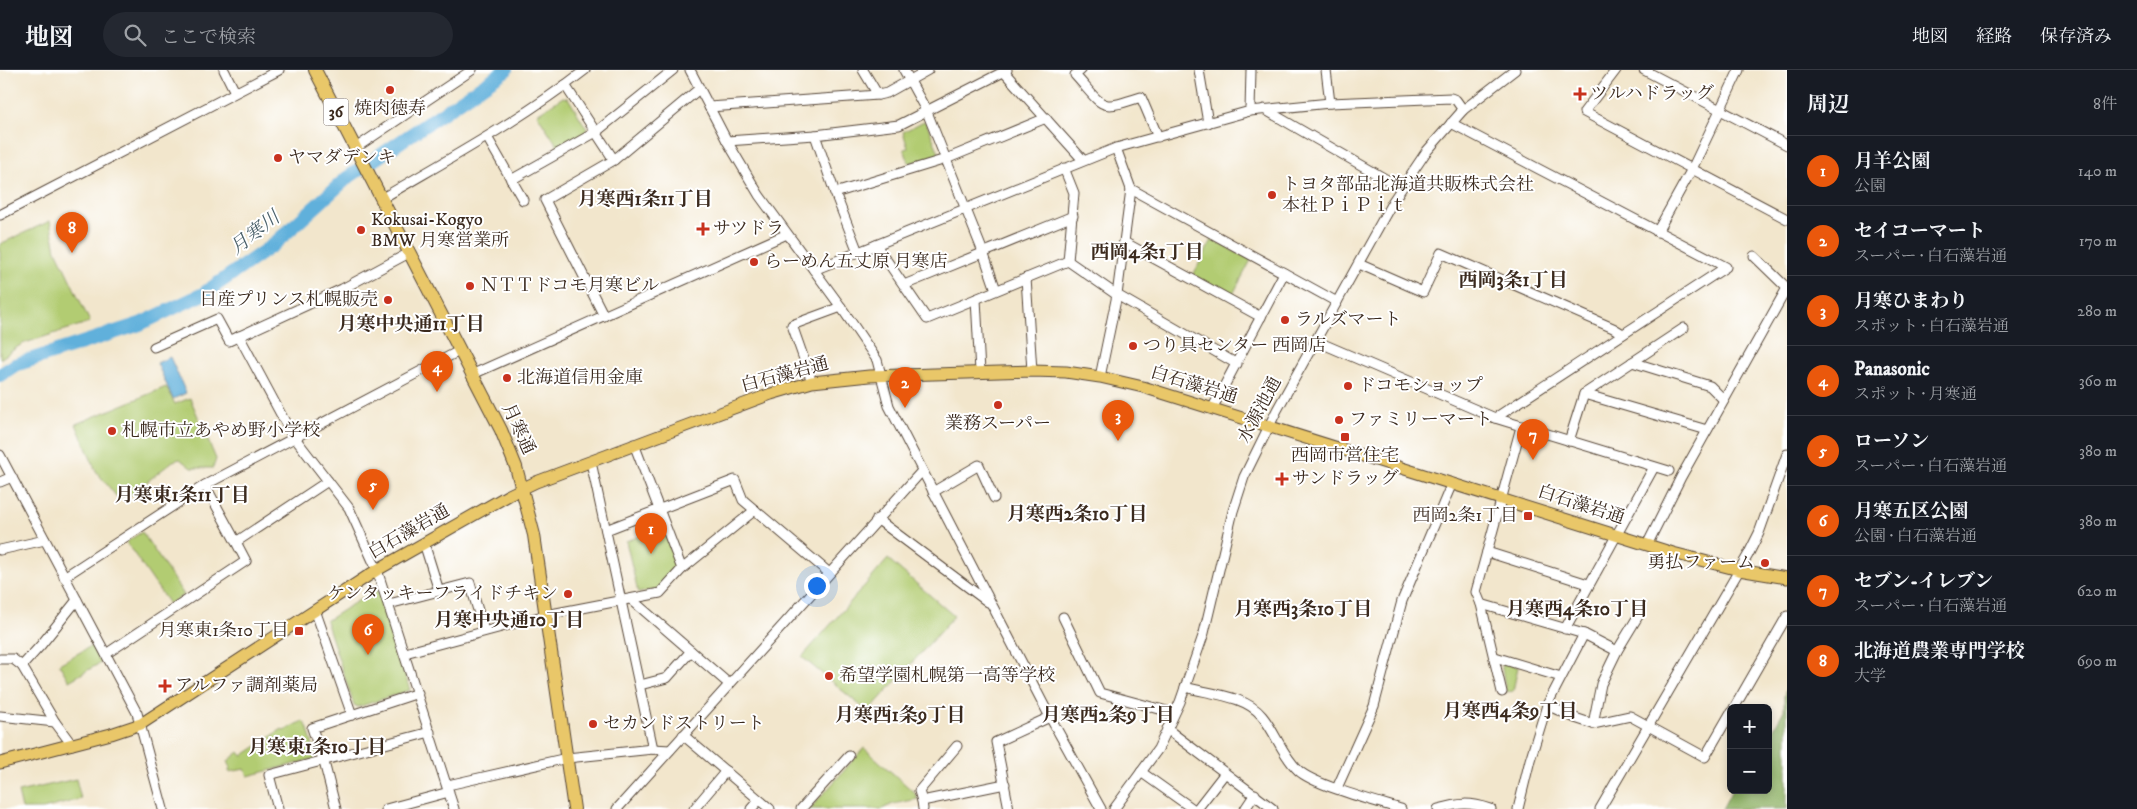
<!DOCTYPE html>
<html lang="ja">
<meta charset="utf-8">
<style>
body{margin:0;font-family:"IM FELL DW Pica","Noto Serif JP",serif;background:#242831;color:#f1f3f6}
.controls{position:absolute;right:15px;bottom:15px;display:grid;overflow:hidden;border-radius:8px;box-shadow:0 2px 8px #0003}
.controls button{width:45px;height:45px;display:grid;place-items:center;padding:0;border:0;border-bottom:1px solid #363941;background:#171b24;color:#f1f3f6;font:25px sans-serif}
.you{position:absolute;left:816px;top:515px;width:18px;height:18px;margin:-12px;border:4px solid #fff;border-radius:50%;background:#1a73e8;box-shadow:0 0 0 8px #1a73e833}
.badge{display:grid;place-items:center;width:32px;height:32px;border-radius:50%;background:#ea580c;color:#fff;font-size:16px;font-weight:700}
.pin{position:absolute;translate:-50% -41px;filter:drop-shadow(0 1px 2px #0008)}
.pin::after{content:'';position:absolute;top:26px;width:18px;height:15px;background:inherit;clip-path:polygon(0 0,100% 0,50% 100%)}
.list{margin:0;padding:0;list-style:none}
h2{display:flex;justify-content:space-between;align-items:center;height:65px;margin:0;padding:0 20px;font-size:21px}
h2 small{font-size:16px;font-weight:400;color:#9ea1a6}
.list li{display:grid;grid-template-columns:32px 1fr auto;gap:15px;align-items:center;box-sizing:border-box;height:70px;padding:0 20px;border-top:1px solid #363941}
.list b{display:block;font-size:19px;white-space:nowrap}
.list p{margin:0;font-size:16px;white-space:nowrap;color:#9ea1a6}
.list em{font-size:16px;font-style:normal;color:#9ea1a6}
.icon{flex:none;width:28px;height:28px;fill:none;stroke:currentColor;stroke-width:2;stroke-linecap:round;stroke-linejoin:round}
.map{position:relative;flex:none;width:1787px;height:739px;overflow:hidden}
header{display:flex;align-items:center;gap:30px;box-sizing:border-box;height:70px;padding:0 25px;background:#171b24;border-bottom:1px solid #363941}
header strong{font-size:24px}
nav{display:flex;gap:28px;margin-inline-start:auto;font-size:18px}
.search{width:350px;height:45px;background:#242831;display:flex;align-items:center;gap:12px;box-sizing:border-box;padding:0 18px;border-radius:28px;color:#9ea1a6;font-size:19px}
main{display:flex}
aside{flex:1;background:#171b24}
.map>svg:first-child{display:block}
.green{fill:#b2cc72;stroke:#767b48}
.forest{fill:#8db064;stroke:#646d41}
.water{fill:#61b0db;stroke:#4e6d7c}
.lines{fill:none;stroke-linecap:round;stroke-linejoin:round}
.river{stroke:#61b0db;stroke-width:14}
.minor-casing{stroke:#564638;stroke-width:11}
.major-casing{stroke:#564638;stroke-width:13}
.highway-casing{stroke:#564638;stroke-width:14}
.minor{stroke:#fff;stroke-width:9}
.major{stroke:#e9c769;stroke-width:11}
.highway{stroke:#e9c769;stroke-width:12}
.poi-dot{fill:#c8321e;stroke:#fff;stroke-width:2}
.labels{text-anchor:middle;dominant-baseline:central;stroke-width:4;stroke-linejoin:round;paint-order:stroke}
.shield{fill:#fff;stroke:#766a62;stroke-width:1}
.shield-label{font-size:16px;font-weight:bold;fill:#3b2a1e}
.poi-label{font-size:18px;fill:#3b2a1e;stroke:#fff;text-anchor:start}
.street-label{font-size:18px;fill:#3b2a1e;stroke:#fff}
.neighbourhood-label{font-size:19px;font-weight:bold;fill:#3b2a1e;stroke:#fff}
.water-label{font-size:19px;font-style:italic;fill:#4a606a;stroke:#fff}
</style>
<header>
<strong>地図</strong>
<div class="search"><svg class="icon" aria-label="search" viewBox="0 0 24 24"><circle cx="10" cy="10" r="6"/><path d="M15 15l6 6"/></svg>ここで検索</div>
<nav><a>地図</a><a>経路</a><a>保存済み</a></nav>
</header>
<main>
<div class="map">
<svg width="1787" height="739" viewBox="0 0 1787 739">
<rect width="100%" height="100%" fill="#fff"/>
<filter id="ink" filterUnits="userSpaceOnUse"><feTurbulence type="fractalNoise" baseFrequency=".02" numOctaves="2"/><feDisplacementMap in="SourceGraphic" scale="10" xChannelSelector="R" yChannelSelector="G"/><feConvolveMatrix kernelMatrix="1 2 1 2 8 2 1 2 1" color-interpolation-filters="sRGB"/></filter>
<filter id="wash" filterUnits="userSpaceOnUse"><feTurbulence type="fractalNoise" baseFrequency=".0096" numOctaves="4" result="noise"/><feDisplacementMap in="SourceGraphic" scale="20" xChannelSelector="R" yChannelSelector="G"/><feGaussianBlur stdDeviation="1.12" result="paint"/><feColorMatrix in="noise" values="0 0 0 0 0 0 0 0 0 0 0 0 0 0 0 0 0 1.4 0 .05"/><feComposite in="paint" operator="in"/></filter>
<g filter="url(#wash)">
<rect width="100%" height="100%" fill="#f2e6cc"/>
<g class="green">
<polygon points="563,27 568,28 587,59 586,62 559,78 537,44"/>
<polygon points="924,51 927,54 939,83 937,86 909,93 904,79 908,78 903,62"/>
<polygon points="50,151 56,180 90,252 22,274 0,289 0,174"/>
<polygon points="1212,170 1251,190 1232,226 1193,205"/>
<polygon points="166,317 175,334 190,328 216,389 213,398 191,398 180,389 173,391 128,427 117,427 96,401 76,354"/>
<polygon points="663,458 677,496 657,519 638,523 626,471"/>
<polygon points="142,462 184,525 169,534 126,472"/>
<polygon points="888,489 954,546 868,642 802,587"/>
<polygon points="373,521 379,521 410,620 358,637 354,635 326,551"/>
<polygon points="93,575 102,592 69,611 59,594"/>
<polygon points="1501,593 1518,597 1513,621 1506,622"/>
<polygon points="303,651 307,656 316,686 314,689 248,706 245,699 229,702 230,696 228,691 239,682 242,686 282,659 284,661"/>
<polygon points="864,678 915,723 918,729 893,734 882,739 810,739"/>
<polygon points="76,709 81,729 43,739 22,739 18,722"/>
</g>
<polygon class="forest" points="1787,615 1787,739 1722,739 1732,720 1768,720 1768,669 1784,640 1784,626"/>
<polygon class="water" points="170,287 186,323 173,329 157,293"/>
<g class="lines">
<polyline class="river" points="0,305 15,295 140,254 203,224 273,175 347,108 506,0"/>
</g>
</g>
<g filter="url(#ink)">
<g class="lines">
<defs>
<g id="minor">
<polyline points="224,0 235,22"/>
<polyline points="690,0 727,71 759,125 841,237 877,290 889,336 1050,647 1101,739"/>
<polyline points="863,0 878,25"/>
<polyline points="904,0 927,42 983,182 996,220"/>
<path d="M1081,0L1075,5C1105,38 1098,41 1141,27L1158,67"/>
<polyline points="1199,0 1208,53"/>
<polyline points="1326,0 1330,33"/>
<polyline points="1616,0 1584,42 1787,149"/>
<polyline points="1644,0 1787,75"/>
<polyline points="1004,2 1083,90"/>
<polyline points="565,15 614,90"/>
<polyline points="709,37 878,25 887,23 928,0"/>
<polyline points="1264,39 1401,118"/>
<polyline points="1250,41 1251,0"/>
<polyline points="1451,53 1726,197 1495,348"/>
<polyline points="815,65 835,123 858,182"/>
<polyline points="487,67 523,130"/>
<polyline points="727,71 815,65 899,55 1007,0"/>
<polyline points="354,79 472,0"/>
<polyline points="1064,98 1074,123 1068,191"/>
<polyline points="511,110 596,62 673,0"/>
<polyline points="1131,119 1337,232"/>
<polyline points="835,123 946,89 1046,48"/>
<path d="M381,129C450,88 521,50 585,0"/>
<polyline points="0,145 279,0"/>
<polyline points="1657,162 1692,99 1739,0"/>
<polyline points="1124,172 1261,247"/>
<polyline points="876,175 927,249 1068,191 1117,225 1237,294"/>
<polyline points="1754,186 1787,218"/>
<polyline points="1359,194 1423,222 1441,183 1613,258 1623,264"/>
<polyline points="814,200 1116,78 1250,41 1330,33 1451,28 1456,30 1463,40"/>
<polyline points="1026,208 1032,301"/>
<polyline points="904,215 1073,146"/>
<polyline points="976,229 980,302"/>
<polyline points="604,246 545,130 614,90 699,19"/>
<polyline points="239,266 291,363 349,438 377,500 454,739"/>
<polyline points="1316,271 1495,348 1669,401"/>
<polyline points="154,277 217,249 229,271 342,219 409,183"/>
<polyline points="1632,292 1710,316 1724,330"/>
<polyline points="471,305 787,164"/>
<polyline points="1100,307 1117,225 1131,119 1116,78"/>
<polyline points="812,312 792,255 841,237"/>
<polyline points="1584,324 1707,360"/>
<polyline points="1212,339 1284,203"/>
<polyline points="1521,357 1476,522 1481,534 1584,564 1617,581 1640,543"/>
<polyline points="1569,371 1584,324 1684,258"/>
<polyline points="634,374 682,499"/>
<polyline points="0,385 137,643 163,739"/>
<polyline points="591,392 653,679"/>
<polyline points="0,412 12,407"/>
<polyline points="205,415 236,472"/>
<polyline points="933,422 979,395 994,428"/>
<polyline points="877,449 988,532"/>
<polyline points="606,460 735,410 743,430 828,502"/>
<polyline points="424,473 439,521"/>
<polyline points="1647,475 1681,407 1787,218"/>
<polyline points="0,480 45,470"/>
<polyline points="1487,482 1588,514"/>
<polyline points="64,507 205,415 459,281"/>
<polyline points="632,530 729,614"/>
<polyline points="389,534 470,513 484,561"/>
<polyline points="1481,534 1502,622"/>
<polyline points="315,540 352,645"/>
<polyline points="1063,547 1100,623 1174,643"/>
<polyline points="1565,559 1654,397"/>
<polyline points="405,583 546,545 660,523 682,499 755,440"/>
<polyline points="106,584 246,491 236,472 328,411"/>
<polyline points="1495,587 1561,607"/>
<polyline points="0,589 13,589 22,596 55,652 72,675"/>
<polyline points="22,596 41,575 77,530"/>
<polyline points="640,615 667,608 691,581"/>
<path d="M1185,617C1209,624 1245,625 1262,646C1276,663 1282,685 1298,700C1313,715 1378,732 1401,739"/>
<polyline points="1547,635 1575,648 1593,654 1630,646 1705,687 1731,642"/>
<polyline points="1734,638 1787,546"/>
<polyline points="0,646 55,652"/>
<polyline points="1593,654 1601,614 1617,581"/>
<polyline points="1167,659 1273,739"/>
<polyline points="683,665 770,739"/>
<polyline points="1141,702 1193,739"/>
<polyline points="448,715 567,688 653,679 670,680"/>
<polyline points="1337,718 1374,636 1402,531 1452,413"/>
<polyline points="922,731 919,721 957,676"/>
<polyline points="278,739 269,705 430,662"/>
<polyline points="336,739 324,692 312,658 418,623"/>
<polyline points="386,739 449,722"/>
<polyline points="617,739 922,401"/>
<polyline points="694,739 726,701"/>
<polyline points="751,739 759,730"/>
<polyline points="801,739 849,686"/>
<polyline points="923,739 922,731 1005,714"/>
<polyline points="1009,739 996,672 1050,647"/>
<polyline points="1114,739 1158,679 1180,632 1204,563 1233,441 1244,407 1277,340 1393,131 1426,82 1463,40 1515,0"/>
<polyline points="1197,739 1225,703"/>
<polyline points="1245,739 1255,724"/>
<path d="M1438,739C1460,733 1469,732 1491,739"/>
<polyline points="1518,739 1530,690 1547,635 1584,564"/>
<polyline points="1600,739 1748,485 1759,463 1787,384"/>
</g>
<polyline id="major" points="0,693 111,664 141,654 377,500 509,425 536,412 771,324 812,312 869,306 1032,301 1066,302 1100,307 1143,317 1673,483 1739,500 1787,508"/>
<polyline id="highway" points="315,0 501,360 516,397 534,465 574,739"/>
</defs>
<use href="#minor" class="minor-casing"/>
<use href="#major" class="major-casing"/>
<use href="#highway" class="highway-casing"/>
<use href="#minor" class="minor"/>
<use href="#major" class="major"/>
<use href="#highway" class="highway"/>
</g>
</g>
<g class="poi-dot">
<circle cx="390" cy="20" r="5"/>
<path d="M1577.5 16.5h5v5h5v5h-5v5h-5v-5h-5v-5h5z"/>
<circle cx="278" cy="88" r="5"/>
<circle cx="1272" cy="125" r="5"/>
<path d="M700.5 151.5h5v5h5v5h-5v5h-5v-5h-5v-5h5z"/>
<circle cx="361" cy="160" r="5"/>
<circle cx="754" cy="192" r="5"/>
<circle cx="470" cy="216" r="5"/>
<circle cx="388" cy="230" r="5"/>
<circle cx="1285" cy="250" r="5"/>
<circle cx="1133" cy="276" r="5"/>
<circle cx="507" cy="308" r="5"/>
<circle cx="1348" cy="316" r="5"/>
<circle cx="998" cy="335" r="5"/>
<circle cx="1339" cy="350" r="5"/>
<circle cx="112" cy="361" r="5"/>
<rect x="1340" y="362" width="10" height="10" rx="2.5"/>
<path d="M1279.5 401.5h5v5h5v5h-5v5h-5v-5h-5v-5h5z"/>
<rect x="1523" y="441" width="10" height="10" rx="2.5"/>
<circle cx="1765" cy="493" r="5"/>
<circle cx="568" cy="524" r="5"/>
<rect x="294" y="556" width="10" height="10" rx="2.5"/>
<circle cx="829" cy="606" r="5"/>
<path d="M162.5 608.5h5v5h5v5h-5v5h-5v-5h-5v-5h5z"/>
<circle cx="593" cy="654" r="5"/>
</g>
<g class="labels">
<rect class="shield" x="323.5" y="28.5" width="25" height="27" rx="4"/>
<g class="shield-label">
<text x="336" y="42">36</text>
</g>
<g class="poi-label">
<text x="1590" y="24">ツルハドラッグ</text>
<text x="390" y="39" text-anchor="middle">焼肉徳寿</text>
<text x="288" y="88">ヤマダデンキ</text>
<text x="1282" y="115">トヨタ部品北海道共販株式会社<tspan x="1282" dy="21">本社ＰｉＰｉｔ</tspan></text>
<text x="371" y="150">Kokusai-Kogyo<tspan x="371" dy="21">BMW 月寒営業所</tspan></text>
<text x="713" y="159">サツドラ</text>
<text x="764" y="192">らーめん五丈原 月寒店</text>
<text x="480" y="216">ＮＴＴドコモ月寒ビル</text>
<text x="378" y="230" text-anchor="end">日産プリンス札幌販売</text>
<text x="1295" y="250">ラルズマート</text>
<text x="1143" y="276">つり具センター 西岡店</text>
<text x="517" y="308">北海道信用金庫</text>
<text x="1358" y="316">ドコモショップ</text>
<text x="1349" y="350">ファミリーマート</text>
<text x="998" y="354" text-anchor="middle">業務スーパー</text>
<text x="122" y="361">札幌市立あやめ野小学校</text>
<text x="1345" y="386" text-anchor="middle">西岡市営住宅</text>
<text x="1292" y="409">サンドラッグ</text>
<text x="1518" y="446" text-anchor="end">西岡2条1丁目</text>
<text x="1755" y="493" text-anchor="end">勇払ファーム</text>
<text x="558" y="524" text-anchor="end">ケンタッキーフライドチキン</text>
<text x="289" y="561" text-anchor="end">月寒東1条10丁目</text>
<text x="839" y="606">希望学園札幌第一高等学校</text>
<text x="175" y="616">アルファ調剤薬局</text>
<text x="603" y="654">セカンドストリート</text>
</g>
<g class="street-label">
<text transform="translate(785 305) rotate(-15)">白石藻岩通</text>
<text transform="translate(1194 315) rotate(17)">白石藻岩通</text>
<text transform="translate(1260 340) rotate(-62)">水源池通</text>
<text transform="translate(518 359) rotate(65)">月寒通</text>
<text transform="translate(1581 435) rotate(18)">白石藻岩通</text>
<text transform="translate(409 462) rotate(-30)">白石藻岩通</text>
</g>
<g class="neighbourhood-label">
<text x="645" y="129">月寒西1条11丁目</text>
<text x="1147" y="182">西岡4条1丁目</text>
<text x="1513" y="210">西岡3条1丁目</text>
<text x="411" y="254">月寒中央通11丁目</text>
<text x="182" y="425">月寒東1条11丁目</text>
<text x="1077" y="444">月寒西2条10丁目</text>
<text x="1303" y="539">月寒西3条10丁目</text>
<text x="1577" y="539">月寒西4条10丁目</text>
<text x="509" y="550">月寒中央通10丁目</text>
<text x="1510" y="641">月寒西4条9丁目</text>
<text x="900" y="645">月寒西1条9丁目</text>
<text x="1108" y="645">月寒西2条9丁目</text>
<text x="317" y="677">月寒東1条10丁目</text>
</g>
<g class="water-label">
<text transform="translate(255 163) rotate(-38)">月寒川</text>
</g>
</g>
</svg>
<div class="controls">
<button>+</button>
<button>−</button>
</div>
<div class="you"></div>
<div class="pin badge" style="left:651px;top:484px">1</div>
<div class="pin badge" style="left:905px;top:338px">2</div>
<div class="pin badge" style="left:1118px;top:371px">3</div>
<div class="pin badge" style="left:437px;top:322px">4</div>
<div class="pin badge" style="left:373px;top:440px">5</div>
<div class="pin badge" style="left:368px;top:585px">6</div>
<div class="pin badge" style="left:1533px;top:390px">7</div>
<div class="pin badge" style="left:72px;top:183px">8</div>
</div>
<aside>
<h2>周辺<small>8件</small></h2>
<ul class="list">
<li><span class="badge">1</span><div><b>月羊公園</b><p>公園</p></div><em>140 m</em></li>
<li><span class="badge">2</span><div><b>セイコーマート</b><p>スーパー · 白石藻岩通</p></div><em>170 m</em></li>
<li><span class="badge">3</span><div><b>月寒ひまわり</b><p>スポット · 白石藻岩通</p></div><em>280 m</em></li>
<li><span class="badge">4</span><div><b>Panasonic</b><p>スポット · 月寒通</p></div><em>360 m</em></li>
<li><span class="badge">5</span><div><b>ローソン</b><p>スーパー · 白石藻岩通</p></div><em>380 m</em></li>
<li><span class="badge">6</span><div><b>月寒五区公園</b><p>公園 · 白石藻岩通</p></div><em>380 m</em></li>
<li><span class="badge">7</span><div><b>セブン-イレブン</b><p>スーパー · 白石藻岩通</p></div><em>620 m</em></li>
<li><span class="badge">8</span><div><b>北海道農業専門学校</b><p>大学</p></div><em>690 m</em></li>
</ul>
</aside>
</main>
